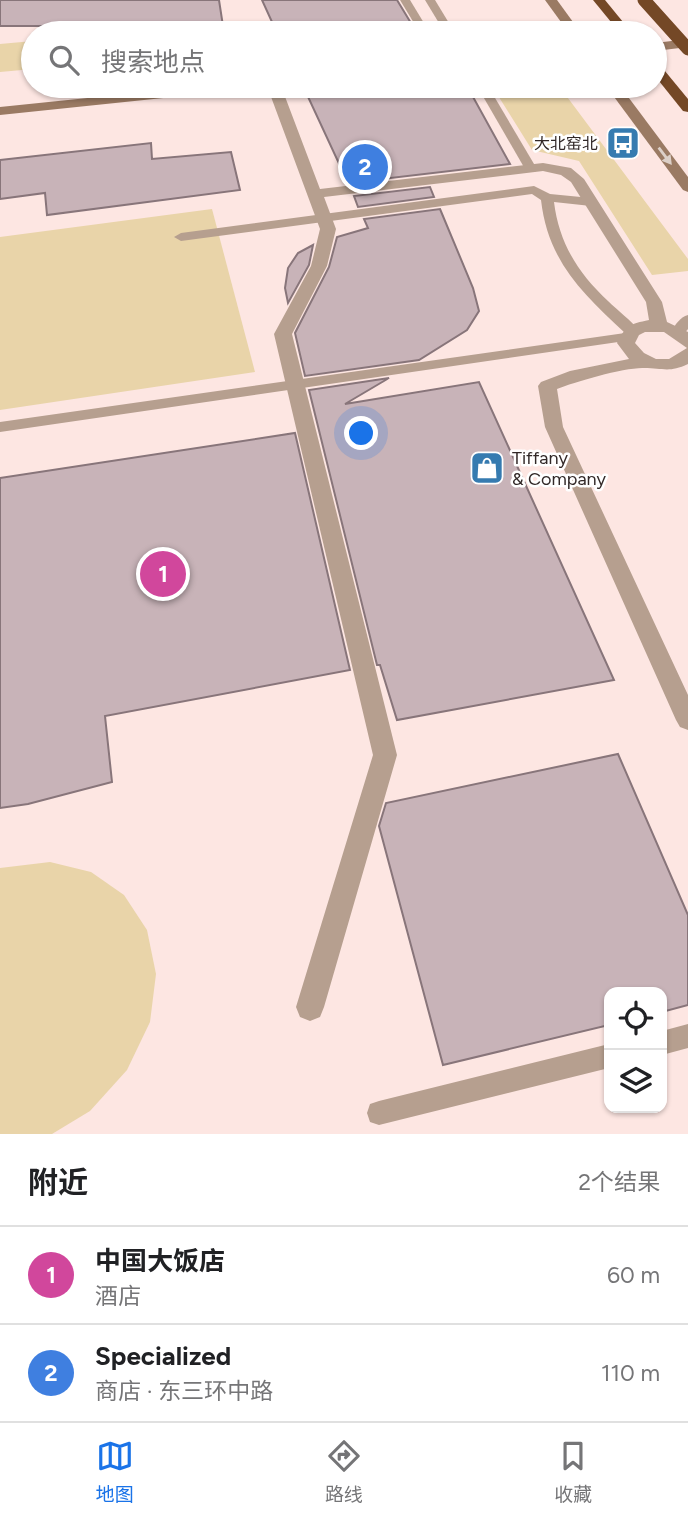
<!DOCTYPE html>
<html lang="zh">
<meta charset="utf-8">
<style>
body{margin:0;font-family:Figtree,"Noto Sans SC",sans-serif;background:#f2f2f2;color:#202124}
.controls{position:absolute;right:21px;bottom:21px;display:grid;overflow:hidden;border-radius:14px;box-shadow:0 2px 5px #0004}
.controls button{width:63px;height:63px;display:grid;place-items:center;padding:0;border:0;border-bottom:2px solid #e0e0e0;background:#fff;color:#202124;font:35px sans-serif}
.you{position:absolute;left:362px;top:434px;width:24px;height:24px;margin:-18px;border:5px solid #fff;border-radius:50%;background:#1a73e8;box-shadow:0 0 0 10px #1a73e833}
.badge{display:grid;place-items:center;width:46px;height:46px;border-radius:50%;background:#1a73e8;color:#fff;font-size:23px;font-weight:700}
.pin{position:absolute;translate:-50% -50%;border:4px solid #fff;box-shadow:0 2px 7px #0006}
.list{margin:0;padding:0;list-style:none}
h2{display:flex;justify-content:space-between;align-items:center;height:91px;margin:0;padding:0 28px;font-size:30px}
h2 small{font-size:23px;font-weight:400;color:#757577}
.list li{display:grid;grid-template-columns:46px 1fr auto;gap:21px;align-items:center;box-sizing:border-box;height:98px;padding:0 28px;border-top:2px solid #e0e0e0}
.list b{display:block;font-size:26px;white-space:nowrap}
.list p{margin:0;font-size:23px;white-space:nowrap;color:#757577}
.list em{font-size:23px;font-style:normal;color:#757577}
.icon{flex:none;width:38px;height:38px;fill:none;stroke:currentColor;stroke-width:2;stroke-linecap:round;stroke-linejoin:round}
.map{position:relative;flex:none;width:688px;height:1134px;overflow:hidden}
.search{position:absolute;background:#fff;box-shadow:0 2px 5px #0004;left:21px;right:21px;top:21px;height:77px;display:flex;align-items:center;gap:18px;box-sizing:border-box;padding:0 24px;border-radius:38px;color:#757577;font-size:26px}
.sheet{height:287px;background:#fff}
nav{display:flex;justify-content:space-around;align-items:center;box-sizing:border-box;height:98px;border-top:2px solid #e0e0e0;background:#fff;font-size:19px;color:#757577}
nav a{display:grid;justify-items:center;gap:4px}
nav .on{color:#1a73e8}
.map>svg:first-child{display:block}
.green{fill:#e9d4a9}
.building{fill:#c8b3b8;stroke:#88757a;stroke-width:2}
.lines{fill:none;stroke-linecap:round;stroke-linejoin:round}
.lane{fill:#b69f8f;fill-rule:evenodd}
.street{fill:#b69f8f;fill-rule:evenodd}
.secondary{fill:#9a7a63;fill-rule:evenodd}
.highway{fill:#744826;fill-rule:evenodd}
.highway-bridge{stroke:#744826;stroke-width:13}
.oneway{fill:#dcd0c8}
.labels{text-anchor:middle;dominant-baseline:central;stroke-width:5;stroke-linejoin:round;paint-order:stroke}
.far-poi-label{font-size:16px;fill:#312827;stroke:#fff;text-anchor:end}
.poi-label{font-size:18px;fill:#312827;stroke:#fff;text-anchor:start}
</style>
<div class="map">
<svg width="688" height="1134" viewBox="0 0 688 1134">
<rect width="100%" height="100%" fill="#fde6e2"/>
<g class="green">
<polygon points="33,41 33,69 0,72 0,44"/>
<polygon points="492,86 559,86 688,259 688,271 652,275 579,161 532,150"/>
<polygon points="212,209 255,372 0,410 0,237"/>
<polygon points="50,862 91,872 124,895 147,930 156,974 150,1022 127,1070 90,1111 52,1134 0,1134 0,868"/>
</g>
<g class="building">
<polygon points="0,0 219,0 223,26 0,26"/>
<polygon points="262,0 397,0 417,33 277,33"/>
<polygon points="303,86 467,86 510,164 348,183"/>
<polygon points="151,143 152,159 231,152 240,190 47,215 45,193 0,199 0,160"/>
<polygon points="430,187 434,197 358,207 354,196"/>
<polygon points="440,209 473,288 479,311 467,330 419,360 305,376 295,333 329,267 337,237 368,228 364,219"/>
<polygon points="313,245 309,265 288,303 285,288 288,268 298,253"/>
<polygon points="389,378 345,404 479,382 614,680 397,720 380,665 377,665 309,390"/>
<polygon points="295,433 350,670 105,716 112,782 28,804 0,808 0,478"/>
<polygon points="618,754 688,915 688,1005 662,1012 662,992 609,992 609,1025 443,1065 379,826 386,803"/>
</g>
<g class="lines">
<g class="lane">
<polygon points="400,0 410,0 430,33 420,33"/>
<polygon points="425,0 435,0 455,33 445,33"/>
<polygon points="477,86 488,86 537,169 535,172 525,169"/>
<path d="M534,186L550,194L591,198L597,202L591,206L554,202C559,243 578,273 608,301C618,311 631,320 639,331L633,335L632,340L0,432V422L625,333C582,293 548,261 541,200L532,194L181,241L174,237L181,233Z"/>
<path d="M688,315V329L683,335H673L671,332C675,325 680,317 688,315Z"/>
<polygon points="688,1024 688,1048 662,1055 662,1031"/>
<polygon points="609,1044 609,1068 379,1125 370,1122 367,1113 370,1104 379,1101"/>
</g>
<path class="street" d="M267,86H281L320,189L543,163L571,168L584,179L662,302L667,322L688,332V364C669,373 663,368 644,368C626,367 574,382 557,389L563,427L688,695V730L680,727L676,720L545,427L538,386L541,382L570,371L629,359L617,343C626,325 630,324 649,320L646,302L571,182L561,175L543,171L324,197L336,229L327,266L292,334L397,755L324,1007L320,1017L310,1021L300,1017L296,1007L373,755L274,334L311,266L320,229ZM645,332H664L687,348L669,359H656L644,353L635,343L639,335Z"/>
<g class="secondary">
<polygon points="545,0 557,0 581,33 569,33"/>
<polygon points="688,39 688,47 655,51 655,43"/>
<polygon points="204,86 247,86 240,90 0,115 0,107"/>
<polygon points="606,86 620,86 688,177 688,192 683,190"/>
</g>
<g class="highway">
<polygon points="593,0 605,0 632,33 620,33"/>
<polygon points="655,64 660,65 688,99 688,112 683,111 655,76"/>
</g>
<polyline class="highway-bridge" points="644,0 688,49"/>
</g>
<defs><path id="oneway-solid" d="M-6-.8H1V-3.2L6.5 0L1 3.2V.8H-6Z" transform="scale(1.75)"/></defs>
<use class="oneway" href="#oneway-solid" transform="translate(665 156) rotate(53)"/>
<defs>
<symbol id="bus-square" viewBox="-11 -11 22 22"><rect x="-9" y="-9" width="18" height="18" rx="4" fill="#367bb0" stroke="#fff"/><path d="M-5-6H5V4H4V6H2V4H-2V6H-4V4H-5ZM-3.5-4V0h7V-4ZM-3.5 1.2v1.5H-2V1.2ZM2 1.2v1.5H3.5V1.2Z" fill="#fff"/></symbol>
<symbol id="shop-square" viewBox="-11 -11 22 22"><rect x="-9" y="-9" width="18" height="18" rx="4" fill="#367bb0" stroke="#fff"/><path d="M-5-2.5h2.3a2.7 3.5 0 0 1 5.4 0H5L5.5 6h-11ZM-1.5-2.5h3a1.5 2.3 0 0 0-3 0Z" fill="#fff"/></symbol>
</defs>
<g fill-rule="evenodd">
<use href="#bus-square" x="604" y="124" width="38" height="38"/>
<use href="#shop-square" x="468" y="449" width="38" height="38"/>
</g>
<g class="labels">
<g class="far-poi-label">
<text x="598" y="143">大北窑北</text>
</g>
<g class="poi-label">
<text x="512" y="458">Tiffany<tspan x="512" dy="21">&amp; Company</tspan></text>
</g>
</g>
</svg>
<div class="controls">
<button><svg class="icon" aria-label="locate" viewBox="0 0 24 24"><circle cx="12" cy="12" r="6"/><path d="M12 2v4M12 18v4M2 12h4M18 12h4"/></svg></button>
<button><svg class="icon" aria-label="layers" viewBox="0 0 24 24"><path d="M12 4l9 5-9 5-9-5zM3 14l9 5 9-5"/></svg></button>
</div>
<div class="you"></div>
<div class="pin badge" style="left:163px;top:574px;background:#d1479c">1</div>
<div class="pin badge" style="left:365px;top:167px;background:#3f7fe0">2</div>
<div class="search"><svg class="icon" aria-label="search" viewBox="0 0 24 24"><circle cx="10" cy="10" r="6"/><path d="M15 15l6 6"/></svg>搜索地点</div>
</div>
<section class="sheet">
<h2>附近<small>2个结果</small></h2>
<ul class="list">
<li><span class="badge" style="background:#d1479c">1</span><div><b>中国大饭店</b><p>酒店</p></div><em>60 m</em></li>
<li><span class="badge" style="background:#3f7fe0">2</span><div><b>Specialized</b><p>商店 · 东三环中路</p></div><em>110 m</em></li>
</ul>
</section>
<nav>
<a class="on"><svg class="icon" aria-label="map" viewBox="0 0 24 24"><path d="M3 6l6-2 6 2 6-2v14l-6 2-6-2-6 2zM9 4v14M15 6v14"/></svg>地图</a>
<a><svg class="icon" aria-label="directions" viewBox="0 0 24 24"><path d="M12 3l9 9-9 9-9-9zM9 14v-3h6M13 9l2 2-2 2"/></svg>路线</a>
<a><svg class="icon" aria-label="saved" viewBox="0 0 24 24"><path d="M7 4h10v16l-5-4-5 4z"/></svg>收藏</a>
</nav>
